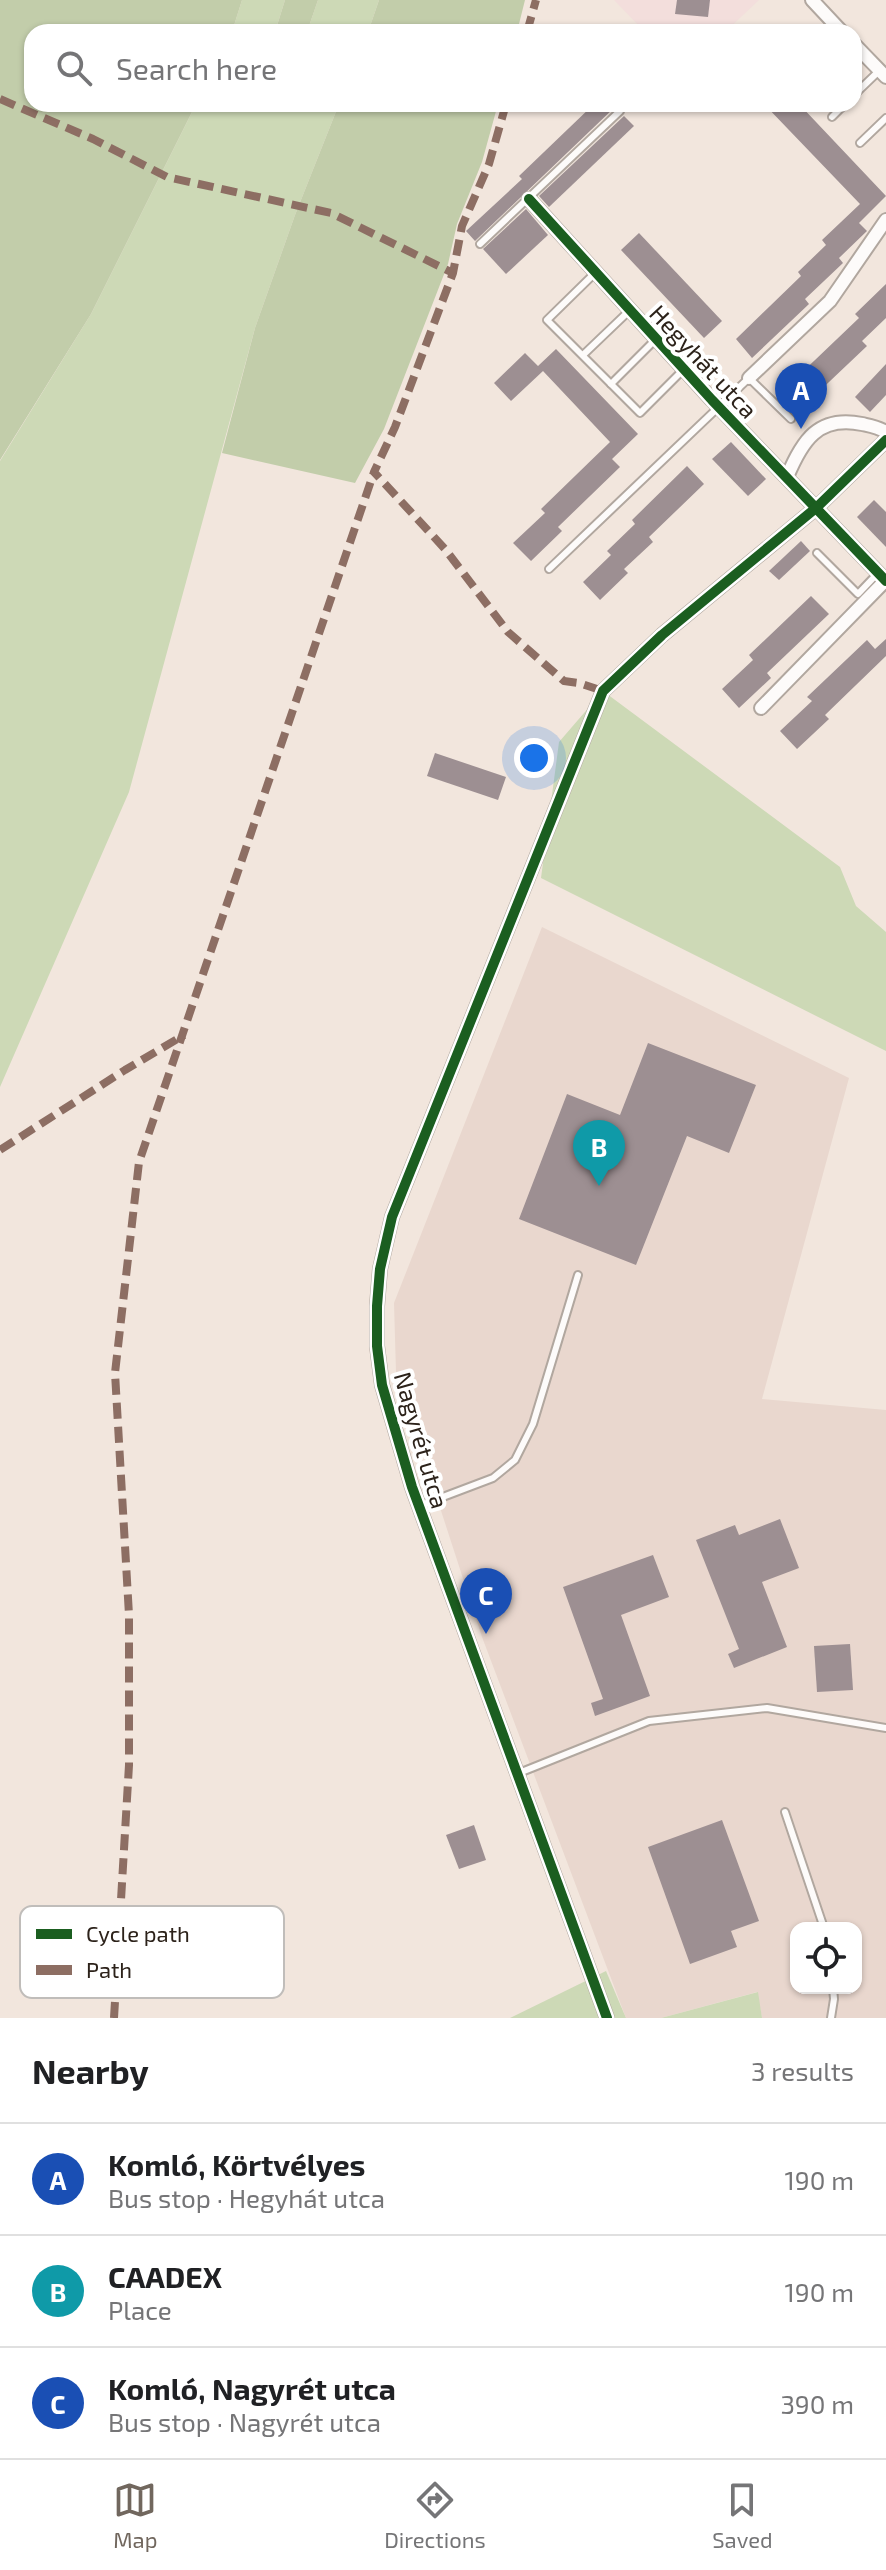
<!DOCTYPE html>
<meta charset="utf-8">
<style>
body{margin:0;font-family:"Exo 2",sans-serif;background:#f2f2f2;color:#202124}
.controls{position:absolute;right:24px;bottom:24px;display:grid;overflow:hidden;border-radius:16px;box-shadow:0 2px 6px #0004}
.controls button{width:72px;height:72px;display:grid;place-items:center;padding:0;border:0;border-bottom:2px solid #e0e0e0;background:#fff;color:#202124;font:40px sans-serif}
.you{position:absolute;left:534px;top:758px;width:28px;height:28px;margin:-20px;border:6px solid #fff;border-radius:50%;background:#1a73e8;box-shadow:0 0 0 12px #1a73e833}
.badge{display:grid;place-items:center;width:52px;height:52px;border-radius:50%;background:#71675e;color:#fff;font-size:26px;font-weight:700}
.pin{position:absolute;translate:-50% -66px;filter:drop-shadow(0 2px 4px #0008)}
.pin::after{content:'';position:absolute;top:42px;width:28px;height:24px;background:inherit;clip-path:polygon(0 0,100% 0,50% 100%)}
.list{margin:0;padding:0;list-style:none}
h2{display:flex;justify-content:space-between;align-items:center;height:104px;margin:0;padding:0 32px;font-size:34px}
h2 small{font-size:26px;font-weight:400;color:#757577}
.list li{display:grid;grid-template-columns:52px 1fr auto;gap:24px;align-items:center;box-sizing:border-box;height:112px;padding:0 32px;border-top:2px solid #e0e0e0}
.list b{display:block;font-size:30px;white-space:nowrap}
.list p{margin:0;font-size:26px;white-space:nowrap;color:#757577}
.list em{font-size:26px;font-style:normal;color:#757577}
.icon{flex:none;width:44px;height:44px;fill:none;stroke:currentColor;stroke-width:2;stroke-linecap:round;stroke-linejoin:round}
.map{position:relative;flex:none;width:886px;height:2018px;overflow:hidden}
.search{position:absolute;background:#fff;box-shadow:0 2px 6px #0004;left:24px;right:24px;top:24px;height:88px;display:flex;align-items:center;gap:20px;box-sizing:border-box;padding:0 28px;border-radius:24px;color:#757577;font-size:30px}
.sheet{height:440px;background:#fff}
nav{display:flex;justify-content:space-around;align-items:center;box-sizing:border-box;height:112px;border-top:2px solid #e0e0e0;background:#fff;font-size:22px;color:#757577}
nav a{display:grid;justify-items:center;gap:4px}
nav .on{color:#71675e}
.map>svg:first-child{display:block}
.industrial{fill:#e9d7ce;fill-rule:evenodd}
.education{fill:#f3dedc}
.green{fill:#cdd9b6}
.forest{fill:#c2cdaa}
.building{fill:#9d8f92}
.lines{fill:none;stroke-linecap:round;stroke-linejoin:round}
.lane-casing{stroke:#b1a79f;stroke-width:10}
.street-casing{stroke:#b1a79f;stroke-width:16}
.lane{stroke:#fdfbfa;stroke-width:6}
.street{stroke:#fdfbfa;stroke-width:12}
.quiet{stroke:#8d6e63;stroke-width:8;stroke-dasharray:16 8;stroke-linecap:butt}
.cycleway-casing{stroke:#fff;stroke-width:15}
.cycleway{stroke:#1b5e20;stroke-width:10}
.labels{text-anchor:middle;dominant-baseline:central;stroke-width:8;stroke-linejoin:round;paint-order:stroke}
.street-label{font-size:24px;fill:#2c221a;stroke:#fff}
.key{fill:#fff;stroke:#c0bdba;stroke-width:2}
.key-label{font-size:22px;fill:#2c221a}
</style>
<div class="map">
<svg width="886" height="2018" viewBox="0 0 886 2018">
<rect width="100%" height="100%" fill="#f2e6dd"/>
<path class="industrial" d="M542,927L849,1078L762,1399L886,1410V2018H762L757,1992L661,2018H626L482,1637L396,1372L394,1303ZM796,1928H856V1988H796Z"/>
<polygon class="education" points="614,0 759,0 725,32 645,32"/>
<g class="green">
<polygon points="242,0 285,0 275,32 232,32"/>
<polygon points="318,0 379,0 368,32 307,32"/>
<polygon points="196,104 339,104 295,215 255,328 129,792 0,1087 0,461 91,314"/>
<polygon points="603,691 840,867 856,906 886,932 886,1051 541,878 559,742"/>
<polygon points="606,1971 626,2018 510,2018"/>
<polygon points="758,1992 762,2018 661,2018"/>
</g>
<g class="forest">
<polygon points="0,0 242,0 232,32 32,32 32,104 196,104 91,314 0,460"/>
<polygon points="285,0 318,0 307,32 275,32"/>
<polygon points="379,0 525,0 517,32 368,32"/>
<polygon points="339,104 498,104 482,162 457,224 448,264 384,429 355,483 222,453 255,328 295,215"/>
</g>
<g class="building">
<polygon points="677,0 710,0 708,17 675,14"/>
<polygon points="594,104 613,104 615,107 475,241 466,231 522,179 519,176"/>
<polygon points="764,104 799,104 886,196 859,223 867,231 839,258 843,263 805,299 809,304 752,358 736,339 801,276 798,272 826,245 822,240 860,204"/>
<polygon points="624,116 634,126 549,207 539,196"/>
<polygon points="526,209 548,235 506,274 483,249"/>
<polygon points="639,233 722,321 704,338 621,250"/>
<polygon points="886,284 886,318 862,341 867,346 810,400 793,381 859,318 855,314"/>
<polygon points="556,349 638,434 612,459 620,467 558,527 562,531 531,561 513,543 545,513 541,509 610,442 543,371 511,401 494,383 525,353 538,366"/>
<polygon points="886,364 886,395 870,412 855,397"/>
<polygon points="731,442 766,479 748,496 712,459"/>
<polygon points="687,466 704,484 649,537 653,542 624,569 628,573 600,600 583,582 611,555 607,551 635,524 632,520"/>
<polygon points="874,500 886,512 886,547 857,517"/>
<polygon points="801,541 810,551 779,580 769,571"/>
<polygon points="811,596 829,614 767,673 771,678 739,708 722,689 753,660 749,655"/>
<polygon points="886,639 886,656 825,715 829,719 797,749 780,731 812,701 807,697 867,640 875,649"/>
<polygon points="435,753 506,777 498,800 427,776"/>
<polygon points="648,1043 756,1085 729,1153 687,1136 636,1265 519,1219 567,1094 620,1115"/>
<polygon points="780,1519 799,1568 762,1582 787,1647 734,1668 728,1654 739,1649 696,1540 735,1525 739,1535"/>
<polygon points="653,1555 669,1597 621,1615 650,1696 595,1716 591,1703 603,1699 563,1587"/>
<polygon points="850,1644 853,1690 817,1692 814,1646"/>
<polygon points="722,1820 759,1921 731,1931 737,1947 690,1964 648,1847"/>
<polygon points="474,1825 486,1860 459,1869 446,1835"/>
</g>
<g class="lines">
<defs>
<g id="lane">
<polyline points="854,95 880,70"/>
<polyline points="832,117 845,104"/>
<polyline points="860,143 886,118"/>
<polyline points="480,244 620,111"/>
<polyline points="595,273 547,320 640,413 684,369"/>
<polyline points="583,355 629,311"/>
<polyline points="611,384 656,339"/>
<polyline points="817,553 858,594 878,573"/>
<polyline points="549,569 749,378 791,419"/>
<polyline points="419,1506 493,1478 515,1460 533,1424 578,1275"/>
<polyline points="519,1773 649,1721 767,1708 886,1728"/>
<polyline points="785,1812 824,1928"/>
<polyline points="831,2018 834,1999 833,1988"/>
</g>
<g id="street">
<polyline points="812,0 842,32"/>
<polyline points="854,44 886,77"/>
<polyline points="529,199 712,400 886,581"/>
<polyline points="749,378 830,301 886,220"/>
<path d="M787,477C802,441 818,415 862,424C871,426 878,427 886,432"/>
<polyline points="761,708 886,580"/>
<polyline points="607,2018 412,1487 382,1385 377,1346 377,1306 380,1269 392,1217 603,691 662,635 816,508 886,440"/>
</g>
</defs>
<use href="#lane" class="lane-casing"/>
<use href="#street" class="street-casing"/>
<use href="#lane" class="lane"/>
<use href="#street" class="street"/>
<g class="quiet">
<polyline points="527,32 536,0"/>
<polyline points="0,99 93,139 167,177 331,213 453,273"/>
<polyline points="506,104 489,164 462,226 453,273 395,427 374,472 445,549 508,632 564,681 579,683 603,691"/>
<polyline points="0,1150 125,1070 184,1035"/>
<polyline points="114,2018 129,1765 129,1615 115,1373 139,1162 374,472"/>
</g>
<defs>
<g id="cycleway">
<polyline points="529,199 712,400 886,581"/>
<polyline points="607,2018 412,1487 382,1385 377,1346 377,1306 380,1269 392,1217 603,691 662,635 816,508 886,440"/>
</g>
</defs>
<use href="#cycleway" class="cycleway-casing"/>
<use href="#cycleway" class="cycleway"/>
</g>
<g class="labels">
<g class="street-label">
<text transform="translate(704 361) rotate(47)">Hegyhát utca</text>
<text transform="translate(422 1440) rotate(74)">Nagyrét utca</text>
</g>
</g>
<rect x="20" y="1906" width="264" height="92" rx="12" class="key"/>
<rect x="36" y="1929" width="36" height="10" fill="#1b5e20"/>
<rect x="36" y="1965" width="36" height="10" fill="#8d6e63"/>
<g class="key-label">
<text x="86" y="1942">Cycle path</text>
<text x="86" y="1978">Path</text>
</g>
</svg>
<div class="controls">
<button><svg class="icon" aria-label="locate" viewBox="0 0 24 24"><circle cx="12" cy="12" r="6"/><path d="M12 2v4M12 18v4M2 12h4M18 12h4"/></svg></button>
</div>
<div class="you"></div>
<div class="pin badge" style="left:801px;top:429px;background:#1a4fb4">A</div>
<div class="pin badge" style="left:599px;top:1186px;background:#0f9aa8">B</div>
<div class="pin badge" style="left:486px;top:1634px;background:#1a4fb4">C</div>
<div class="search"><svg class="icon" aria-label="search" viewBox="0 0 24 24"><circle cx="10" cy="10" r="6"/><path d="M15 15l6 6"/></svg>Search here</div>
</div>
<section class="sheet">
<h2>Nearby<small>3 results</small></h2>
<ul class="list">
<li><span class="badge" style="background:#1a4fb4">A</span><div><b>Komló, Körtvélyes</b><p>Bus stop · Hegyhát utca</p></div><em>190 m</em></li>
<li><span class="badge" style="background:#0f9aa8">B</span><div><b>CAADEX</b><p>Place</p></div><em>190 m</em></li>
<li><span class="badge" style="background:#1a4fb4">C</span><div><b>Komló, Nagyrét utca</b><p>Bus stop · Nagyrét utca</p></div><em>390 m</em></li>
</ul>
</section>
<nav>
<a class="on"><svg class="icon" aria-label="map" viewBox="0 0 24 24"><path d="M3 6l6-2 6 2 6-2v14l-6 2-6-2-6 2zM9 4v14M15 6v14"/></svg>Map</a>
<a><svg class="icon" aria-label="directions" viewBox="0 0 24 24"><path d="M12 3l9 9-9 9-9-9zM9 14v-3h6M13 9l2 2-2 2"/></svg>Directions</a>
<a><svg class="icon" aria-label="saved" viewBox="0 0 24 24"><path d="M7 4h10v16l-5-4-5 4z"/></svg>Saved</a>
</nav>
